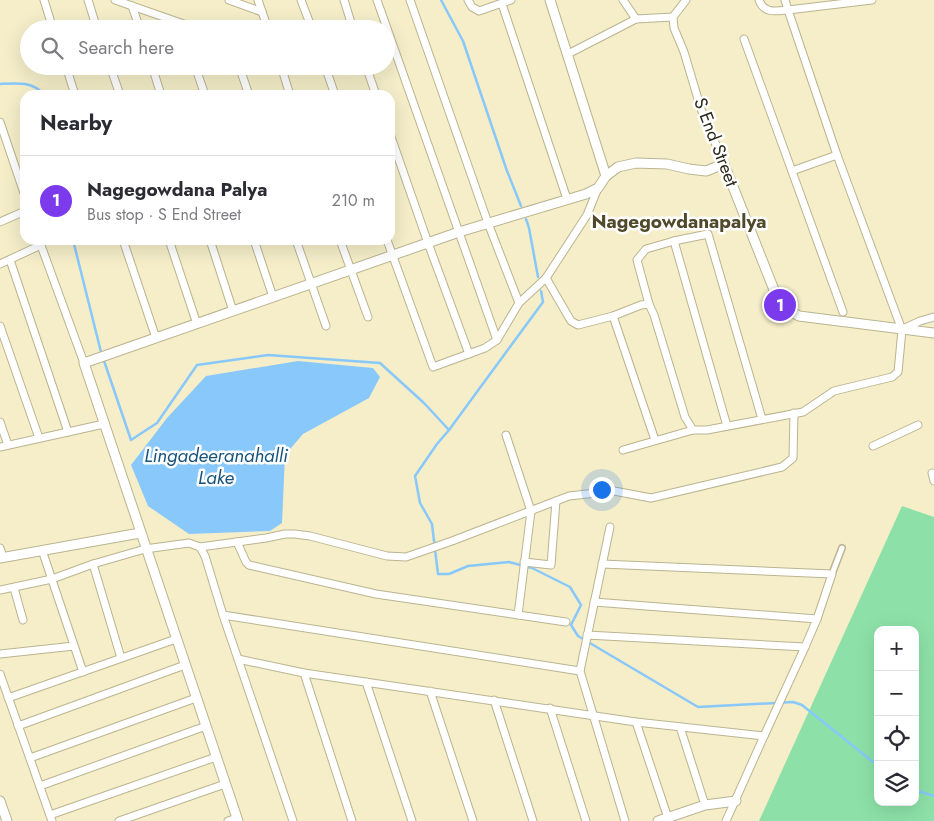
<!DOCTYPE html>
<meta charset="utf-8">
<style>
body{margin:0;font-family:Jost,sans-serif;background:#f7f7f7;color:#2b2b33}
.controls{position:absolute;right:15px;bottom:15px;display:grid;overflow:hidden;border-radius:10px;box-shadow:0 5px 20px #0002}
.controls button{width:45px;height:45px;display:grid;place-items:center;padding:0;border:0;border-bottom:1px solid #e1e1e2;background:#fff;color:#2b2b33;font:25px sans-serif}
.you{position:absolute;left:601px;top:489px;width:18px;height:18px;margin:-12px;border:4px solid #fff;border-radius:50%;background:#1a73e8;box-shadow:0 0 0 8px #1a73e833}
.badge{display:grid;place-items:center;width:32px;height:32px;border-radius:50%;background:#7c3aed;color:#fff;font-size:16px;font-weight:700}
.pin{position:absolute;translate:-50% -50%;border:2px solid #fff;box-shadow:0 1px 5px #0006}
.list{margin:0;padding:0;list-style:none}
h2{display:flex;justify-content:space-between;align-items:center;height:65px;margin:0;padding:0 20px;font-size:21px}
h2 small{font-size:16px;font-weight:400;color:#7c7c81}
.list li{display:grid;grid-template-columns:32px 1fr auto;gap:15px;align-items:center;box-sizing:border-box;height:90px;padding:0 20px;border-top:1px solid #e1e1e2}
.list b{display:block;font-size:19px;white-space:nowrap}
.list p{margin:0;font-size:16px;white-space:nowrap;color:#7c7c81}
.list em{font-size:16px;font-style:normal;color:#7c7c81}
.icon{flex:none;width:28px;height:28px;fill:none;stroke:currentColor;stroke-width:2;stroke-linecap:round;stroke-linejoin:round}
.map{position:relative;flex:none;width:934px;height:821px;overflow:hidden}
.search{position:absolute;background:#fff;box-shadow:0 5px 20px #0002;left:20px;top:20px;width:375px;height:55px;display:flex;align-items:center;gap:12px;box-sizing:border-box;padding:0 18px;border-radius:28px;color:#7c7c81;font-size:19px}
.panel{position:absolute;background:#fff;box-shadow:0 5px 20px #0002;left:20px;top:90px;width:375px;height:155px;border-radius:15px}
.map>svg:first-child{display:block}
.green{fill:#8de1a8;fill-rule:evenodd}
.water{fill:#88c8fa}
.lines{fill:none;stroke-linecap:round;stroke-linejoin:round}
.stream{stroke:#88c8fa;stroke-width:2.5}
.pedestrian-casing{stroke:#bab490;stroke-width:8}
.minor-casing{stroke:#bab490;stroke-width:9}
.tertiary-casing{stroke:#bab490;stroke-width:11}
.pedestrian{stroke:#fff;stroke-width:5}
.minor{stroke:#fff;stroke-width:7}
.tertiary{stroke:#fff;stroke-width:9}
.labels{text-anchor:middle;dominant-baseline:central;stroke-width:5;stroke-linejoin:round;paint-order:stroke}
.street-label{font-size:18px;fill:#2e2b1d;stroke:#fff}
.neighbourhood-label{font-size:19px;font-weight:bold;fill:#50492a;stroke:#fff}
.water-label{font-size:19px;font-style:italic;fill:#18547d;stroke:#fff}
</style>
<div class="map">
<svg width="934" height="821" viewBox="0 0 934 821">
<rect width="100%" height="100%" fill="#f5eec9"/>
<path class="green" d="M902,506L934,517V821H759ZM878,630H915V802H878Z"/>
<polygon class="water" points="298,361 373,368 380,377 369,398 303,434 285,455 282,523 270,531 189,534 148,506 131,465 167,418 206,376"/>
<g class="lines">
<g class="stream">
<polyline points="441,0 463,41 507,171 521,206"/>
<path d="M0,84C16,83 33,81 44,95"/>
<polyline points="526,219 529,228 538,277"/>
<polyline points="73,240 101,352 131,440 157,423 197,365 268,355 380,363 424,403 449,430 437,444 415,476 420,503 432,524 438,574 449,574 468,566 509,562 532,568 570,587 581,605 571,625 578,636 698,707 793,702 802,705 878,766"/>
<polyline points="449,430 543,302 541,291"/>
<polyline points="915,790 934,796"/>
</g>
<defs>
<polyline id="pedestrian" points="832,574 842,548"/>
<g id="minor">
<polyline points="44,0 53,29"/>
<polyline points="88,0 97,29"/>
<polyline points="115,0 198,29"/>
<polyline points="229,0 262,12"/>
<polyline points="258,0 268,29"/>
<polyline points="301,0 312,29"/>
<polyline points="344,0 353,29"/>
<polyline points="377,0 497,340"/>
<polyline points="468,0 472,7 479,11 511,0"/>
<polyline points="623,0 636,19"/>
<polyline points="686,0 673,17 674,28 684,52 701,109 724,164"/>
<polyline points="785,0 788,10 872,0"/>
<polyline points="502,4 567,199"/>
<polyline points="132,6 140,29"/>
<polyline points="744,39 843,312"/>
<polyline points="568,54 636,19 673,17"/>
<polyline points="66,66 75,95"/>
<polyline points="110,66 120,95"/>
<polyline points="152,66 161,95"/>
<polyline points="195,66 205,95"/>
<polyline points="239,66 249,95"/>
<polyline points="281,66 290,95"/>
<polyline points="325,66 335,95"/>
<polyline points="366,66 376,95"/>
<polyline points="0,122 25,196"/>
<polyline points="390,134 428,243 469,354"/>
<polyline points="792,171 837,155"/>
<polyline points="0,222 25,211"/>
<polyline points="39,240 84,363"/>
<polyline points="123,240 156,338"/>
<polyline points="169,240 197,324"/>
<polyline points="210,240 233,311"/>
<polyline points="254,240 273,297"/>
<polyline points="296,240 326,326"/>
<polyline points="340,240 368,317"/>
<polyline points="387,240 433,367 485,348 497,340 519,303 488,223 410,0"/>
<polyline points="674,241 708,234 762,419"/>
<polyline points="10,260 68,432"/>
<polyline points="0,264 41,245"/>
<path d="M546,278L571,321L578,325L613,316L641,305L649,304L654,315L685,417L693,430H707L803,412L834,391L892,377L898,372L902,330L837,155L788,10C776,11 764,14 759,0"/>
<polyline points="519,303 546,278 587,215 598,188"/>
<polyline points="649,304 637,260 646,249 674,241 727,426"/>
<polyline points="613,316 655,440"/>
<polyline points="0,326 39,438"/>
<polyline points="903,329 920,321 934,317"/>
<polyline points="0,422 8,445"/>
<polyline points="506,435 531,511 518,615"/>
<polyline points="873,446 918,425"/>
<polyline points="0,447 104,424"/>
<polyline points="623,450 693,430"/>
<polyline points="932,473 934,481"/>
<polyline points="237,542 246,562 249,565 376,594 566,622"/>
<polyline points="200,547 266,538 285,534 295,534 310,536 387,556 406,557 452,541 569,496 614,491 651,498 782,467 793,458 794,413"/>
<polyline points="0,548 3,557"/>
<polyline points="42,550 83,672"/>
<polyline points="524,562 551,565 556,501"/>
<polyline points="93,564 121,658"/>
<polyline points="602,564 832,574 817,619"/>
<polyline points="14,588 23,620"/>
<polyline points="0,590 52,579 93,564 145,549 189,543 200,547 205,556 223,615 293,821"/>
<polyline points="594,602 817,619 805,647"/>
<polyline points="223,615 580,671 625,821"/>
<polyline points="587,635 805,647 764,736"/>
<polyline points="0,654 74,646"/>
<polyline points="238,659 304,673 352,821"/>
<polyline points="580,671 610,527"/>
<polyline points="304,673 636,722 668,818"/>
<polyline points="0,674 52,821"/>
<polyline points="366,682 412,821"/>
<polyline points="430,691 473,821"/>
<polyline points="8,698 176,639"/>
<polyline points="494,700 533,821"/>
<polyline points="550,708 586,821"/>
<polyline points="636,722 764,736 726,821"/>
<polyline points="18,726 185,665"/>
<polyline points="680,727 705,805"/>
<polyline points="30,758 196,698"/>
<polyline points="40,786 206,726"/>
<polyline points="50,815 216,757"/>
<polyline points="119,821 225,784"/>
<polyline points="228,821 237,818"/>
</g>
<g id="tertiary">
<polyline points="550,0 606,176"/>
<polyline points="0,558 140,533"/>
<polyline points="0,801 7,821"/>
<polyline points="238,821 84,363 459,232 586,194 598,188 606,176 618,167 636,163 667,164 689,169 706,171 724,164 780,305 799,316 934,333"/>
<polyline points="658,821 705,805 736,801"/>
</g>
</defs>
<use href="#pedestrian" class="pedestrian-casing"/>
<use href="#minor" class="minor-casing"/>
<use href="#tertiary" class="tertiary-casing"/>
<use href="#pedestrian" class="pedestrian"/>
<use href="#minor" class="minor"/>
<use href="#tertiary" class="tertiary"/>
</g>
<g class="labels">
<g class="street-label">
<text transform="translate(716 142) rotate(69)">S End Street</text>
</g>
<g class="neighbourhood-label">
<text x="679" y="221">Nagegowdanapalya</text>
</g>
<g class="water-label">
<text x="216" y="455">Lingadeeranahalli<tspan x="216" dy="22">Lake</tspan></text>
</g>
</g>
</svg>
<div class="controls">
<button>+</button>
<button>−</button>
<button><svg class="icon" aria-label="locate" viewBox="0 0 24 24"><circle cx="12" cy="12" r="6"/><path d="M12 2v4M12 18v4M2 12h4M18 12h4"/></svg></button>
<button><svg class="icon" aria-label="layers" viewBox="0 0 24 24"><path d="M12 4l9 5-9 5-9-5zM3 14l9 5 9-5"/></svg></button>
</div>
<div class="you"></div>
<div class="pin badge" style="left:780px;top:305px">1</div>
<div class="search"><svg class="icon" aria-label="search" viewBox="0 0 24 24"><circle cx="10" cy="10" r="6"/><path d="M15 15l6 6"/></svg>Search here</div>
<section class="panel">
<h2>Nearby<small></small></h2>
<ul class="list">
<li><span class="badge">1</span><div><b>Nagegowdana Palya</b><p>Bus stop · S End Street</p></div><em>210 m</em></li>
</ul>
</section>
</div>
